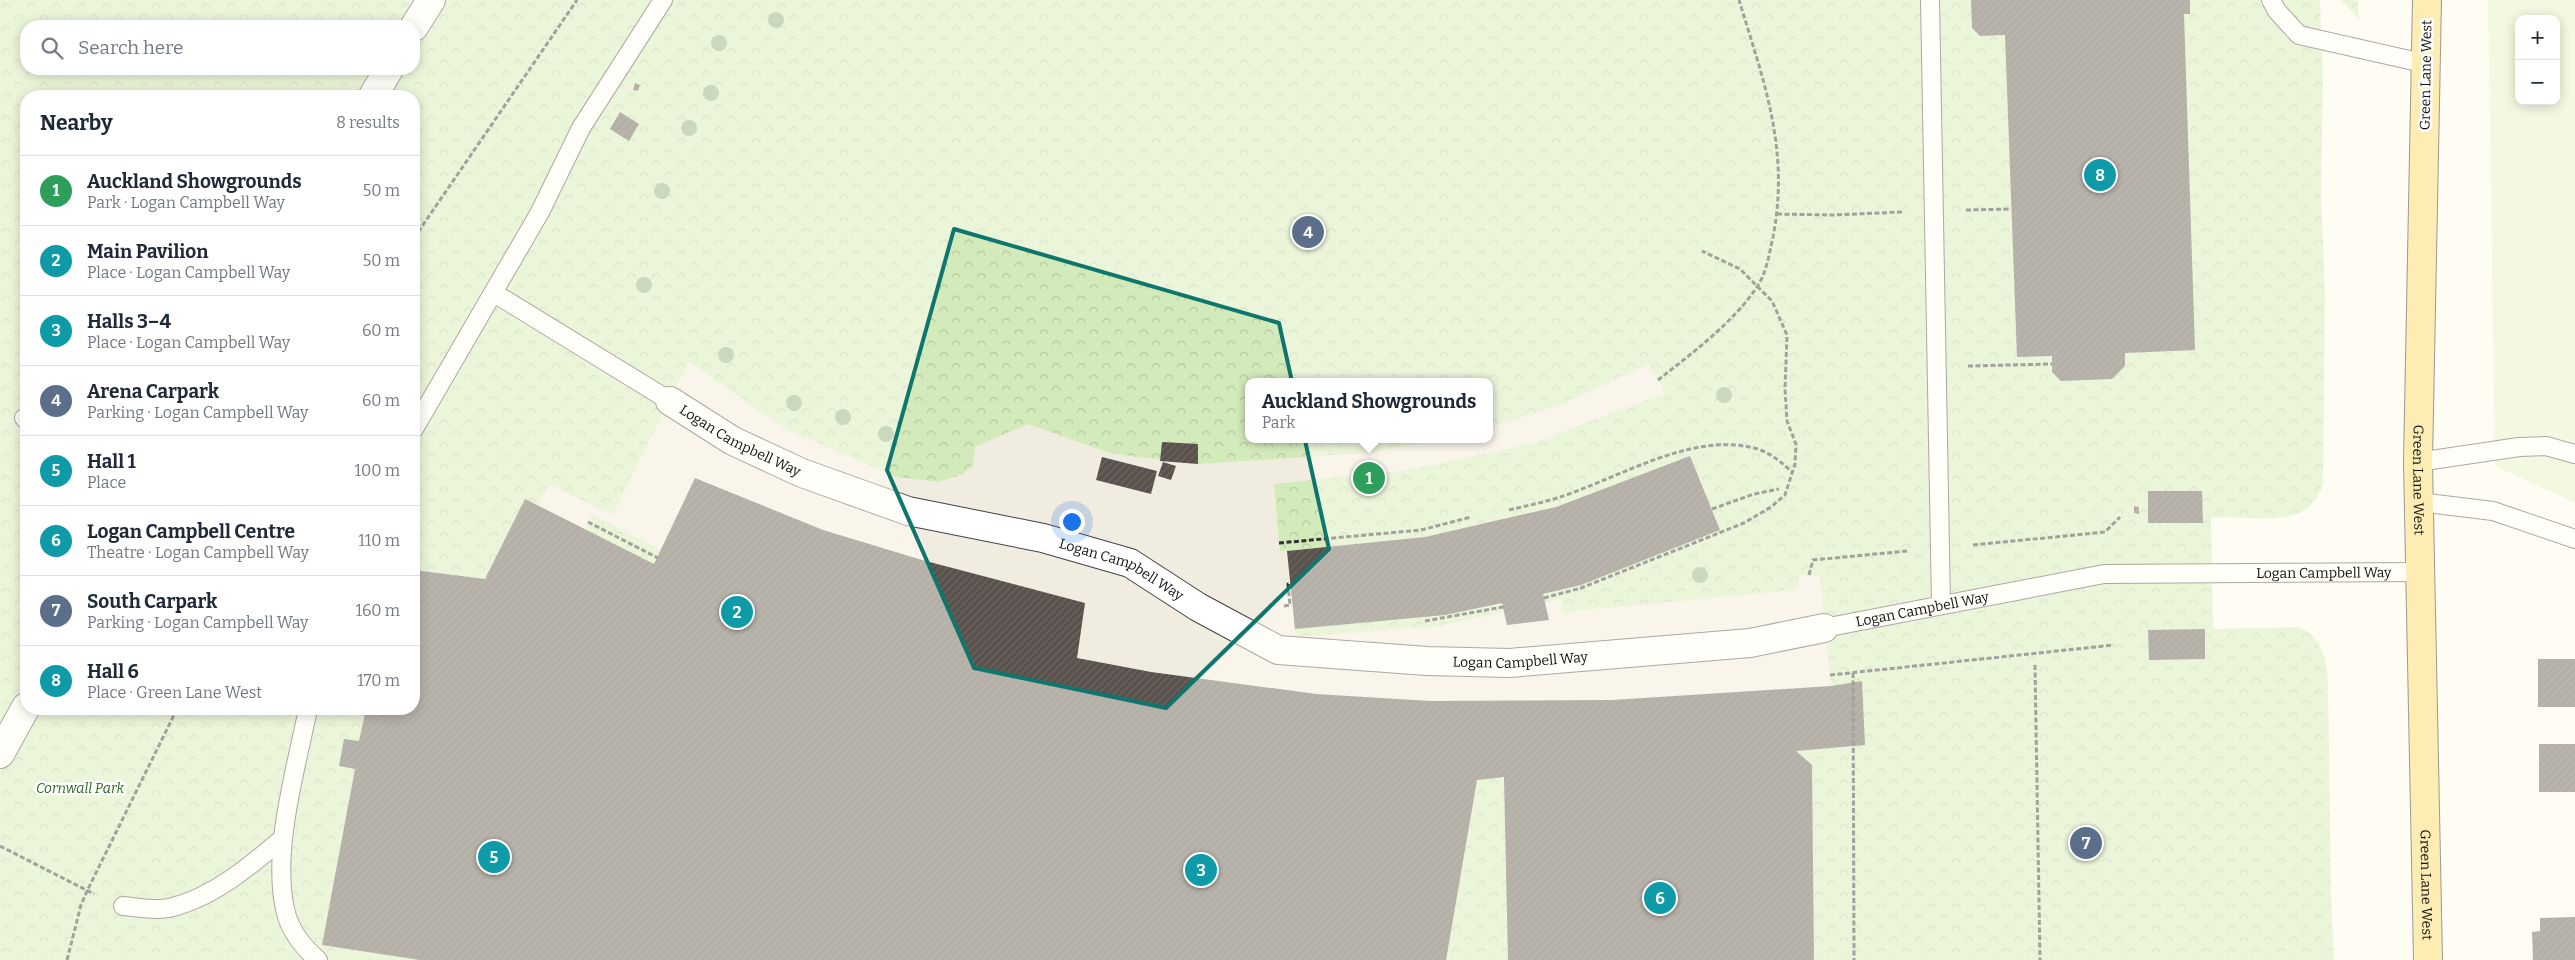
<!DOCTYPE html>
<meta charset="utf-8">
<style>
body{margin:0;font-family:Bitter,serif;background:#f6f6f7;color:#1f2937}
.controls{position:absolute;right:15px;top:15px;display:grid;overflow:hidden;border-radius:10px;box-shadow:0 2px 12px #0003}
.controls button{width:45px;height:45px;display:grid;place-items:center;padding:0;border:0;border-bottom:1px solid #e0e1e3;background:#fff;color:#1f2937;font:25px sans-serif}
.you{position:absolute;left:1071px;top:521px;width:18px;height:18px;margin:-12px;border:4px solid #fff;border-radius:50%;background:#1a73e8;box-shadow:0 0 0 8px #1a73e833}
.badge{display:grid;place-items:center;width:32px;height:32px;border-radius:50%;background:#ea580c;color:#fff;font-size:16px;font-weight:700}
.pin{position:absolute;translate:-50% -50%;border:2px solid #fff;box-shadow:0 1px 5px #0006}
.popup{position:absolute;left:1245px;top:378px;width:248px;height:65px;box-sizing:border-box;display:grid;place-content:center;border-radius:10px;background:#fff;filter:drop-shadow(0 1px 4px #0005);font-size:16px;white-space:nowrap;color:#747a83}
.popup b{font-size:19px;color:#1f2937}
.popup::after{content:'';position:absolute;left:50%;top:100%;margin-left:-10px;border:10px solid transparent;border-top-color:#fff}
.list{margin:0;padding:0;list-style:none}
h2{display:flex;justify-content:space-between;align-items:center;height:65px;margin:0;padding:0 20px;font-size:21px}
h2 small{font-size:16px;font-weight:400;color:#747a83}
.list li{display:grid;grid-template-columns:32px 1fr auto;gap:15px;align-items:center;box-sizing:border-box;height:70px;padding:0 20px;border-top:1px solid #e0e1e3}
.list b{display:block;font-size:19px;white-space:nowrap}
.list p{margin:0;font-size:16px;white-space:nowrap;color:#747a83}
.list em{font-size:16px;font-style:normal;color:#747a83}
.icon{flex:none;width:28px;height:28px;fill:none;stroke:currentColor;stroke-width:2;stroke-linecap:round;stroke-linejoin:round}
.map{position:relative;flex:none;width:2575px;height:960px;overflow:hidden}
.search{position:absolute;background:#fff;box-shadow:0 2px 12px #0003;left:20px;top:20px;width:400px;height:55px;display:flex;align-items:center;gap:12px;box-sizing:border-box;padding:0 18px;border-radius:20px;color:#747a83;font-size:19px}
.panel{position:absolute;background:#fff;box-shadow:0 2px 12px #0003;left:20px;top:90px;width:400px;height:625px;border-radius:20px}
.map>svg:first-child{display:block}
.park{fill:url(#park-crowns);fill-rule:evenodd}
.pitch{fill:#e5f2cd;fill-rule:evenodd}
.plaza{fill:#f1ece0;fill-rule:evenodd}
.building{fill:url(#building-hatch)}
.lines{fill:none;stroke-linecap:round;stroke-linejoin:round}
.service-casing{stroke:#434343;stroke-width:20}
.pedestrian-casing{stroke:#434343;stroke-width:30}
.minor-casing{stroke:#434343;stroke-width:30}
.primary-casing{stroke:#212121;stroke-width:30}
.path{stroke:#323232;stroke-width:3;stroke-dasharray:5 2.5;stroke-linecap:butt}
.service{stroke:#fff;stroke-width:18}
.pedestrian{stroke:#fff;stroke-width:28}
.minor{stroke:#fff;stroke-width:28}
.primary{stroke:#fbd967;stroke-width:28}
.tree{fill:#8bad7d}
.marked{fill:none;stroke:#0f766e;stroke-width:4;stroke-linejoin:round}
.labels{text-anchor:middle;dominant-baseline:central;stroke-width:5;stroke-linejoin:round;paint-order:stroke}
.street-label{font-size:14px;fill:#101010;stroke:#fff}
.park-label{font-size:14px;font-style:italic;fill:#2c6b1d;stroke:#fff}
</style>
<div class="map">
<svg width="2575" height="960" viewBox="0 0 2575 960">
<defs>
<pattern id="park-crowns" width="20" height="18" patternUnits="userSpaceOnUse" patternTransform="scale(1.25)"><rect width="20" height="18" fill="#d3ebbb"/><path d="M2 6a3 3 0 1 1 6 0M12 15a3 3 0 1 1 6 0" fill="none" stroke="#b4c8a0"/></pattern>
<pattern id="building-hatch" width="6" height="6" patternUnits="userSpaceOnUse" patternTransform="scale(1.25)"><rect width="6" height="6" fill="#59514c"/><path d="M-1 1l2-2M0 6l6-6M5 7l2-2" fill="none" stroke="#6c6561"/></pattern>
</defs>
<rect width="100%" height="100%" fill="#fffdf3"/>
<g class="park">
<path d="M0,0H2320L2323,80L2321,193L2325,293L2323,484C2307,535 2253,513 2211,518L2213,629L2297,627C2322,635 2327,659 2328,683L2331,897L2334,960H0ZM26,26H414V69H26ZM26,96H414V709H26ZM1249,382H1489V439H1249Z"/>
<polygon points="2341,0 2358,0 2359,19"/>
</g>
<path class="pitch" d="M2488,0H2575V503L2495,466ZM2519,19H2556V101H2519Z"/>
<path class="plaza" d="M689,362L788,430L897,477L939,482L963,474L973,465L975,447L1028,424L1113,454L1198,464L1366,453L1442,439H1489V428L1565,403L1649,364L1665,393L1534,443L1408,470L1274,484L1280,551H1287L1296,637L1439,626L1504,612L1507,624L1549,620L1545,602L1561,599L1562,612L1795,590L1801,575L1820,576L1831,686L1612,700L1430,701L1316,694L1151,672L1077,658L1085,603L922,560L823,530L782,514L661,550L592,515L585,529L538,505L549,484L612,515ZM1102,457L1157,471L1151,493V494ZM1163,462L1175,466L1171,480L1159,476Z"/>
<g class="building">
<polygon points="1971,0 2190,0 2190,14 2184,14 2195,350 2125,353 2125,366 2112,379 2061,381 2052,372 2052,356 2017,357 2005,35 1980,36 1972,28"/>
<polygon points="635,83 640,85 638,91 633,90"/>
<polygon points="620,112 639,124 629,141 610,129"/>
<polygon points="1162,442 1198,444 1198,464 1160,461"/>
<polygon points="1690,456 1720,530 1581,585 1543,594 1549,620 1507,625 1502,603 1445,615 1295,629 1287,551 1425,537 1556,507"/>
<polygon points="1102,457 1157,471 1151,494 1096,480"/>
<polygon points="1163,462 1176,466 1171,480 1158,476"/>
<polygon points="695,478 823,530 922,560 1085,603 1077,658 1151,672 1316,694 1430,701 1612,700 1831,686 1862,681 1865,745 1796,751 1812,765 1814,960 1508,960 1504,777 1477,780 1446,960 420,960 322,945 355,769 339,766 344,739 359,741 366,709 414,709 414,570 485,579 525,499 654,564"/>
<polygon points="2148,491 2202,491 2203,523 2148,523"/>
<polygon points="2134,506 2139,507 2139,514 2134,513"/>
<polygon points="2205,629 2205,659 2149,660 2148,630"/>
<rect x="2538" y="659" width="37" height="48"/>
<rect x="2539" y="744" width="36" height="48"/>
<polygon points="2575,917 2575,960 2533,960 2532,932 2540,931 2540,918"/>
</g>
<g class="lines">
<defs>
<g id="service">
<polyline points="1930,0 1941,605"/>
<polyline points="2271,0 2277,11 2299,35 2427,64"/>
<polyline points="494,293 670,401"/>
<polyline points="24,418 26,420"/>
<polyline points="414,429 540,212 581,128 663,0"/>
<polyline points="2418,462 2519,447 2546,446 2575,454"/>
<polyline points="2419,502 2493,511 2575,539"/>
<path id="s1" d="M1824,628L2104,574L2420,572"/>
<path d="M308,709C296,769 272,849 285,909C289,929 303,947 318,960"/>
<path d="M123,906C137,907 155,911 169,908C213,898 250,866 283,838"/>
</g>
<g id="pedestrian">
<path id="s2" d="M670,401L733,441L802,473L908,511L1043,538L1130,563L1198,607L1278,650L1427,661L1509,663L1750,643L1824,628"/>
</g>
<g id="minor">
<polyline points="414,27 431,0"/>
<polyline points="373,96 389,69"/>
<polyline points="0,754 26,707"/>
</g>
<g id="primary">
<path id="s3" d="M2427,0L2418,462L2428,960"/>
</g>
</defs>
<use href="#service" class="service-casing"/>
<use href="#pedestrian" class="pedestrian-casing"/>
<use href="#minor" class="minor-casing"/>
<use href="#primary" class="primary-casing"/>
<g class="path">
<polyline points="1966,210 2011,209"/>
<polyline points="1777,214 1833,215 1903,212"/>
<polyline points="414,238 577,0"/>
<polyline points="1968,366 2052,364"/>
<path d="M1658,380C1692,353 1732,324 1757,287C1767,272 1769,254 1773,237C1790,150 1764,82 1739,0"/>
<polyline points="1712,509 1754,494 1779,489"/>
<path d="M1509,510C1525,506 1541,503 1557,498C1618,479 1689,432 1754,448C1770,452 1781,462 1792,472"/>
<polyline points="588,522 658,558"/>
<polyline points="1279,543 1421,530 1471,517"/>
<polyline points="1973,545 2105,532 2120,517"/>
<polyline points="1809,575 1813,560 1907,551"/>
<polyline points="1544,598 1581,588 1744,523 1771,507 1785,495 1795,464 1796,444 1787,421 1785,389 1787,335 1772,301 1740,269 1702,251"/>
<polyline points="1284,606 1290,605 1288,584 1291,584"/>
<polyline points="1425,621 1503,607"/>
<polyline points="2035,665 2040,960"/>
<polyline points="1853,673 1854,960"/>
<polyline points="1830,675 2114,645"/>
<polyline points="0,846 94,894"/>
<polyline points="67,960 81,905 87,891 177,709"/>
</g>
<use href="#service" class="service"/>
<use href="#pedestrian" class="pedestrian"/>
<use href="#minor" class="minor"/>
<use href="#primary" class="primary"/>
</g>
<g class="tree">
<circle cx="776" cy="20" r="8"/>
<circle cx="719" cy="43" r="8"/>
<circle cx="711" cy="93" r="8"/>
<circle cx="689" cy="128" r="8"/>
<circle cx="662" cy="191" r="8"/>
<circle cx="644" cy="285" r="8"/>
<circle cx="726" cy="355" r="8"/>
<circle cx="1724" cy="395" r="8"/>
<circle cx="794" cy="403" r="8"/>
<circle cx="843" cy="417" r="8"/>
<circle cx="886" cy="434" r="8"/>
<circle cx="1700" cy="575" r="8"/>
</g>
<path d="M0 0H2575V960H0ZM954,229L1279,323L1329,549L1166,708L974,668L887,470Z" fill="#fffdf3" fill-opacity=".55" fill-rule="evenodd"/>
<path class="marked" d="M954,229L1279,323L1329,549L1166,708L974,668L887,470Z"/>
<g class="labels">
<g class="street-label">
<text transform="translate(2426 75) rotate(-89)">Green Lane West</text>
<text stroke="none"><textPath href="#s2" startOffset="81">Logan Campbell Way</textPath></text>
<text stroke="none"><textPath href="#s3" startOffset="480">Green Lane West</textPath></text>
<text stroke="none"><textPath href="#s2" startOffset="486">Logan Campbell Way</textPath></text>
<text stroke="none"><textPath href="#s1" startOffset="505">Logan Campbell Way</textPath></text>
<text stroke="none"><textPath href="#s1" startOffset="100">Logan Campbell Way</textPath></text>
<text stroke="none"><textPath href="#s2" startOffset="906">Logan Campbell Way</textPath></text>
<text stroke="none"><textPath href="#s3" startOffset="885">Green Lane West</textPath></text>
</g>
<g class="park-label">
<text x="80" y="788">Cornwall Park</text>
</g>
</g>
</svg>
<div class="controls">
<button>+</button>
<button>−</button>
</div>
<div class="you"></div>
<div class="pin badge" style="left:1369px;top:478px;background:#2e9e5b">1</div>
<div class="popup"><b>Auckland Showgrounds</b>Park</div>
<div class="pin badge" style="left:737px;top:612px;background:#0f9aa8">2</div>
<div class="pin badge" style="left:1201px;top:870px;background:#0f9aa8">3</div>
<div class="pin badge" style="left:1308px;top:232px;background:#5c6f8a">4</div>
<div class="pin badge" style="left:494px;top:857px;background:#0f9aa8">5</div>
<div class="pin badge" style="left:1660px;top:898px;background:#0f9aa8">6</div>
<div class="pin badge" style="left:2086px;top:843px;background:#5c6f8a">7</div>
<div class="pin badge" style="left:2100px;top:175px;background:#0f9aa8">8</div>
<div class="search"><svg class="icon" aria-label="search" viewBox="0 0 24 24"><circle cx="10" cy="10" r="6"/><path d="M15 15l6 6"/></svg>Search here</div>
<section class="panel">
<h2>Nearby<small>8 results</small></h2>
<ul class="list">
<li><span class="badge" style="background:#2e9e5b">1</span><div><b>Auckland Showgrounds</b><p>Park · Logan Campbell Way</p></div><em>50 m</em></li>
<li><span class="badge" style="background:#0f9aa8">2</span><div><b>Main Pavilion</b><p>Place · Logan Campbell Way</p></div><em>50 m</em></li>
<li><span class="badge" style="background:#0f9aa8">3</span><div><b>Halls 3–4</b><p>Place · Logan Campbell Way</p></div><em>60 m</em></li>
<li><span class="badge" style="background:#5c6f8a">4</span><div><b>Arena Carpark</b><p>Parking · Logan Campbell Way</p></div><em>60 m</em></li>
<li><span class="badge" style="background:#0f9aa8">5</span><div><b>Hall 1</b><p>Place</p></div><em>100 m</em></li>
<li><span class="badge" style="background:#0f9aa8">6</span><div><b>Logan Campbell Centre</b><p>Theatre · Logan Campbell Way</p></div><em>110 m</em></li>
<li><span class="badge" style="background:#5c6f8a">7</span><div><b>South Carpark</b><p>Parking · Logan Campbell Way</p></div><em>160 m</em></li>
<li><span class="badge" style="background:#0f9aa8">8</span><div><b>Hall 6</b><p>Place · Green Lane West</p></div><em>170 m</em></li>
</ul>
</section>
</div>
